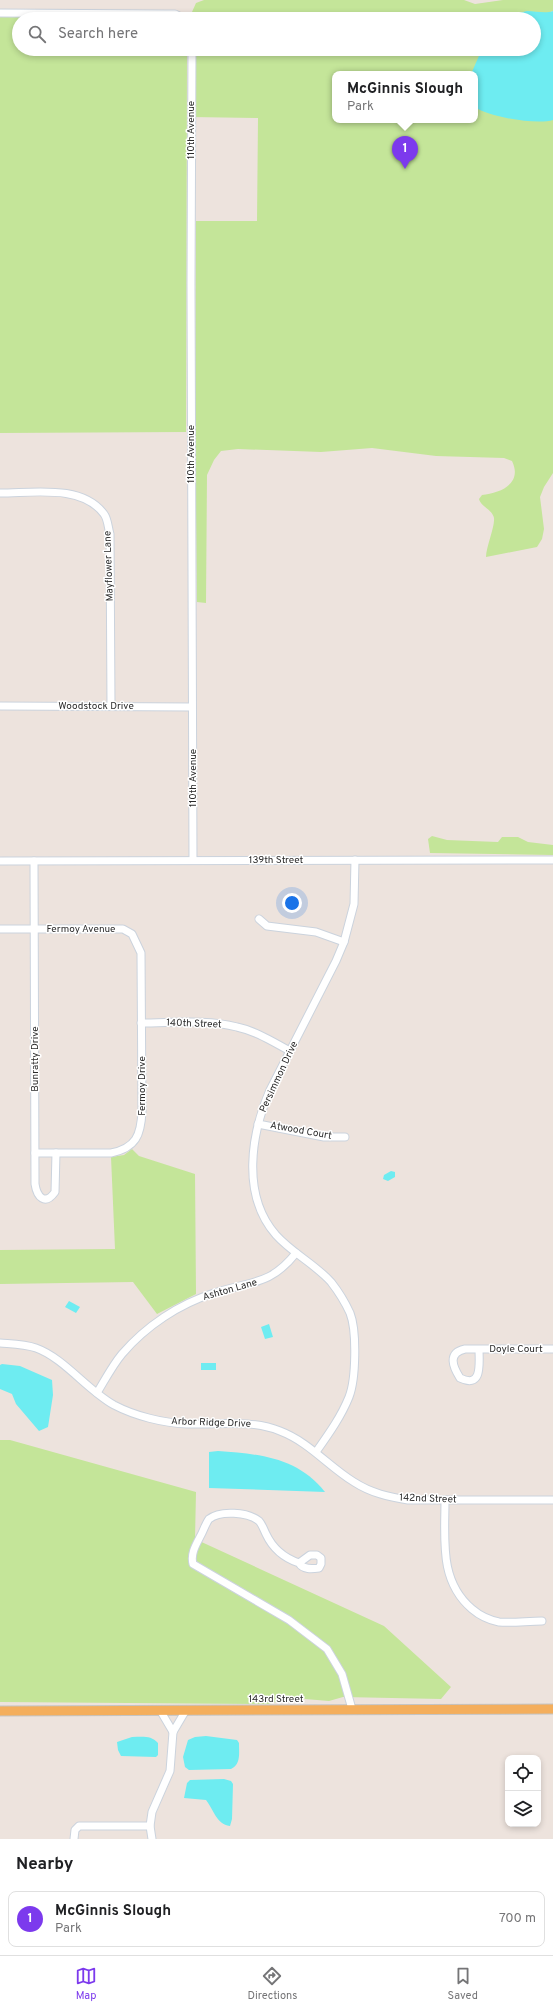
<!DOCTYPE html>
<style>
body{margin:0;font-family:Overpass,sans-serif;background:#f2f2f2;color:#202124}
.controls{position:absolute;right:12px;bottom:12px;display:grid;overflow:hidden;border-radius:8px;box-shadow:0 2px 6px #0003}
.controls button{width:36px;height:36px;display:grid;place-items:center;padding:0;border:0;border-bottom:1px solid #e0e0e0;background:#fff;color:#202124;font:20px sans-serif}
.you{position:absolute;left:292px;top:903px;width:14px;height:14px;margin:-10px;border:3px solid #fff;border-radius:50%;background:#1a73e8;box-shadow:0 0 0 6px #1a73e833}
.badge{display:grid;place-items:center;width:26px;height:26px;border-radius:50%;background:#7c3aed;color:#fff;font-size:13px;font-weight:700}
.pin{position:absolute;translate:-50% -33px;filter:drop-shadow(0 1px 2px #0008)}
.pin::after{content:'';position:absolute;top:21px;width:14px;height:12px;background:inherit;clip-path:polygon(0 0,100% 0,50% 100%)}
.popup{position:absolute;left:332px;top:71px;width:146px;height:52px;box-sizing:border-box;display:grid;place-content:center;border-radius:8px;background:#fff;filter:drop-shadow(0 1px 3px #0005);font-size:13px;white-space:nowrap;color:#757577}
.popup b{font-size:15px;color:#202124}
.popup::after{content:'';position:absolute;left:50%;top:100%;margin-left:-8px;border:8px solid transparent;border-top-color:#fff}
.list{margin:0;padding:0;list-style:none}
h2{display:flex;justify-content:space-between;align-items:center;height:52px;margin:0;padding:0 16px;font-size:17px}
h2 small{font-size:13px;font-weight:400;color:#757577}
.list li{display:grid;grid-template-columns:26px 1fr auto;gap:12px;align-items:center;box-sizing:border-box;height:56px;margin:0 8px 8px;padding:0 8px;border:1px solid #e0e0e0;border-radius:8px}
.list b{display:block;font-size:15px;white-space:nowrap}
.list p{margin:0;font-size:13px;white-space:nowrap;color:#757577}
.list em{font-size:13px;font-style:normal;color:#757577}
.icon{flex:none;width:22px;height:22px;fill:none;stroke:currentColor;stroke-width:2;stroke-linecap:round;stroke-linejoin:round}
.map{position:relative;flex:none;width:553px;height:1839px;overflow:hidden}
.search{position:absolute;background:#fff;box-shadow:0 2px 6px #0003;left:12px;right:12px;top:12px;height:44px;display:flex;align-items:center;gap:10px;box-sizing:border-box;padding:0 14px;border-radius:22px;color:#757577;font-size:15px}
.sheet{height:116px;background:#fff}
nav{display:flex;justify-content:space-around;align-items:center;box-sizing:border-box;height:56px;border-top:1px solid #e0e0e0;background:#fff;font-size:11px;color:#757577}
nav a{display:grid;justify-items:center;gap:2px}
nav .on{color:#7c3aed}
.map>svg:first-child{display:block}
.green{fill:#c4e599;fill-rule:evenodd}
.water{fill:#6eecf1}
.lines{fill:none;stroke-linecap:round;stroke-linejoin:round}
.minor-casing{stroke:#cbd3dd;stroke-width:9}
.major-casing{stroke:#c4c4c4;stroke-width:11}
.minor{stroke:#fff;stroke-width:7}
.major{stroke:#f4ae5c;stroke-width:9}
.labels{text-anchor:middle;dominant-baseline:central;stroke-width:3;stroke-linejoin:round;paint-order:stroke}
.street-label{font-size:10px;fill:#2b2b2b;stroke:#fff}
</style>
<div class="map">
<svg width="553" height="1839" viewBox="0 0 553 1839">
<rect width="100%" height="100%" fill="#ede3dd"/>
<g class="green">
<path d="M204,0H464L475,4L503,0H553V11L548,13H553V473L544,487L540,497L544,529L542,539L537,547L486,557C486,547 495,527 494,518C492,509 481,507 479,499L482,495C500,493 523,484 512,461L504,458L436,456L372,448L321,452L238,449L221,451L214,460L207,475L206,603L197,602L195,427L196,221H257L258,118L191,117L192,49H534V19H192V12L196,3ZM335,74H475V120H335Z"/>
<polygon points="0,17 168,17 174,19 19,19 19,49 187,49 186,432 0,433"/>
<polygon points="432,836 447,840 498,842 502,837 518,837 528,842 553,845 553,855 430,853 428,839"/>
<polygon points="132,1149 139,1156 195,1174 196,1294 157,1314 133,1282 0,1284 0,1250 115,1249 111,1157 124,1155"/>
<polygon points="0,1440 10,1440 196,1492 195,1539 384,1626 451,1687 441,1699 343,1697 329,1701 293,1698 268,1704 0,1702"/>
</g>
<g class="water">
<path d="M527,11C536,11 545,14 553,11V120C537,125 488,117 475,107V74H471L482,49H534V19H495Z"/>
<polygon points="391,1171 395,1172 395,1177 388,1181 383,1179 384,1175"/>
<polygon points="69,1301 80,1307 76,1313 65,1307"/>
<polygon points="269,1324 273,1337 265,1339 261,1327"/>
<rect x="201" y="1363" width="15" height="7"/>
<polygon points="2,1364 20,1366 52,1380 53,1395 48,1427 39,1431 16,1404 12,1394 0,1389 0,1365"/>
<path d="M218,1451C259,1454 297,1457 325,1492L209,1488V1452Z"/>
<path d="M206,1736L237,1740L239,1743C239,1754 241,1764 231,1769L189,1770L185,1767L183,1757L188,1740L195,1737Z"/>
<path d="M132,1737C142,1737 151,1735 158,1743V1755L156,1757L121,1756L118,1750L117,1742Z"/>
<path d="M224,1779L231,1781L233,1784L232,1819L230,1826C216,1824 214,1810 206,1800L184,1798L187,1783L190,1780Z"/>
</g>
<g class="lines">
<defs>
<g id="minor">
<polyline points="0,13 165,14 175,14 185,19"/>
<polyline points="192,49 191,285 193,860"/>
<path d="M0,493C33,493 82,484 104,514C108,519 108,528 110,534L111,706"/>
<polyline points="0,706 192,707"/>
<polyline points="0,861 553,860"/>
<path d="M34,861L35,1184C37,1197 45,1206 55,1192L56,1153"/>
<polyline points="259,919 267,926 316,932 344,942"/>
<path d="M0,929H123L132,934L141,953L142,1111C141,1135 136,1148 111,1153H35"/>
<path d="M141,1023C173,1023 206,1019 237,1027C256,1031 273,1042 290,1051"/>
<polyline points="258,1124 324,1137 345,1137"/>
<path d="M0,1343C12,1344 24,1344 36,1348C64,1358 87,1390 114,1405C135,1416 163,1423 187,1424C218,1425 250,1419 280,1431C309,1442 328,1466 354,1482C371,1493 389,1497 408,1500H553"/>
<path d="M479,1349C479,1363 483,1389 460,1378C453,1367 447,1353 465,1349H553"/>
<path d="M97,1393C105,1380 112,1366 122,1354C146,1326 179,1304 214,1293C250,1281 270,1286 296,1253"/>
<path d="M316,1452C328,1435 341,1417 349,1397C356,1379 357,1331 350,1313C345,1302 338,1291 331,1282C315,1264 292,1253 276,1235C241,1195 251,1134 270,1090L336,961L344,942L354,904L355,860"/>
<path d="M445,1500C445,1540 439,1581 472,1609C479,1615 489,1620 499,1622C513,1623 528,1621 542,1621"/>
<path d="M299,1563C303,1570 312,1569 319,1568L321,1564V1558L317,1555H310L299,1563C284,1558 273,1549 266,1534C264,1530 262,1524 259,1521C248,1512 220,1510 209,1519C206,1523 204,1529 202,1533C197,1543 190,1553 193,1564L289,1620L327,1649L342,1674L352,1709"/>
<polyline points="160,1710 173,1732"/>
<polyline points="74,1839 75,1830 79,1826 150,1826"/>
<polyline points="152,1839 150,1826 152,1812 170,1771 173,1732 186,1710"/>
</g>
<polyline id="major" points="0,1711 553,1709"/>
</defs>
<use href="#minor" class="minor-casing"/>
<use href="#major" class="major-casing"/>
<use href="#minor" class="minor"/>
<use href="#major" class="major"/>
</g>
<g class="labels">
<g class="street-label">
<text transform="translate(191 130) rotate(-90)">110th Avenue</text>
<text transform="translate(191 454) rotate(-90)">110th Avenue</text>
<text transform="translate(109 566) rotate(-92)">Mayflower Lane</text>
<text x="96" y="706">Woodstock Drive</text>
<text transform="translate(193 778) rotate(-90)">110th Avenue</text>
<text x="276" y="860">139th Street</text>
<text x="81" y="929">Fermoy Avenue</text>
<text transform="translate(194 1024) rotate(2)">140th Street</text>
<text transform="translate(35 1059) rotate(-90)">Bunratty Drive</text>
<text transform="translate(279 1077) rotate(-65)">Persimmon Drive</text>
<text transform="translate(142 1086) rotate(-90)">Fermoy Drive</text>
<text transform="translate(301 1131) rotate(10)">Atwood Court</text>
<text transform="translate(230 1290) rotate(-16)">Ashton Lane</text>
<text x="516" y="1349">Doyle Court</text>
<text transform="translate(211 1423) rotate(2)">Arbor Ridge Drive</text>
<text transform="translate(428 1499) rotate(2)">142nd Street</text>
<text x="276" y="1699">143rd Street</text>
</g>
</g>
</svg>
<div class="controls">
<button><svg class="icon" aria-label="locate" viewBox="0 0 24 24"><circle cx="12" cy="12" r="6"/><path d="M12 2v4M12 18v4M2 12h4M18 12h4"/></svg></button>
<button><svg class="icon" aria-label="layers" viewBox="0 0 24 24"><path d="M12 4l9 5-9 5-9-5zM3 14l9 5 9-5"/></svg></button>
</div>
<div class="you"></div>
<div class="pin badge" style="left:405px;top:169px">1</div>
<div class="popup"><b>McGinnis Slough</b>Park</div>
<div class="search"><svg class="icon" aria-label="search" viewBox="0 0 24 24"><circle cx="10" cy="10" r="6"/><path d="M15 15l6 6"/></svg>Search here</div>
</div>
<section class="sheet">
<h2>Nearby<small></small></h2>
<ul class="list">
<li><span class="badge">1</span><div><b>McGinnis Slough</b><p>Park</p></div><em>700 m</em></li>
</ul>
</section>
<nav>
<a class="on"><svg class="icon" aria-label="map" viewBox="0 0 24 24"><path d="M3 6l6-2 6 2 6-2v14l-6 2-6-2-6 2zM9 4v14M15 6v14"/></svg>Map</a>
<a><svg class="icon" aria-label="directions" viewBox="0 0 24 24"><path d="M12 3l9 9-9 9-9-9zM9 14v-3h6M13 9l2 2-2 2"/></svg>Directions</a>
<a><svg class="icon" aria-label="saved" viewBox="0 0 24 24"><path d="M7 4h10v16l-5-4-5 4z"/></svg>Saved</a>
</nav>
